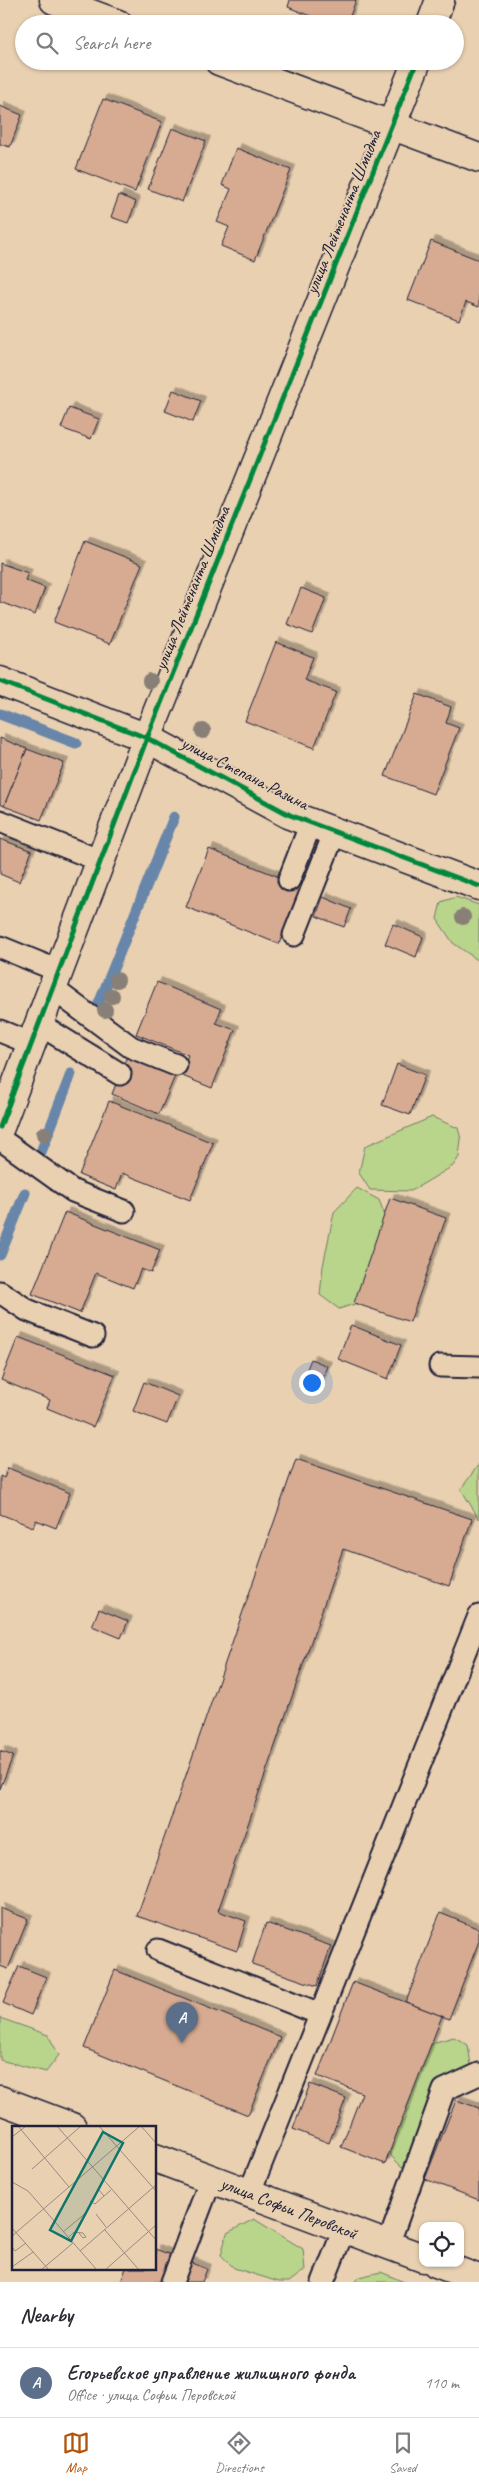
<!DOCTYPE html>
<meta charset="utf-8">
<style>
body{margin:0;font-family:Caveat,sans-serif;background:#f7f7f7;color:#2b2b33}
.controls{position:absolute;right:15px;bottom:15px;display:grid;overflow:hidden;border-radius:10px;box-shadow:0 1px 4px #0004}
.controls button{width:45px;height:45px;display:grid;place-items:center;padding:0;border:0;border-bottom:1px solid #e1e1e2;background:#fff;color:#2b2b33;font:25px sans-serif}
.you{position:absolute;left:311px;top:1382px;width:18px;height:18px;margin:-12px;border:4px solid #fff;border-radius:50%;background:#1a73e8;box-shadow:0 0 0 8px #1a73e833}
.badge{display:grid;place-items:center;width:32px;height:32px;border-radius:50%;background:#b45309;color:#fff;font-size:16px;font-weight:700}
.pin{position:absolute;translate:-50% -41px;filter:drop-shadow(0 1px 2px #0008)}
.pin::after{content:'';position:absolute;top:26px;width:18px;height:15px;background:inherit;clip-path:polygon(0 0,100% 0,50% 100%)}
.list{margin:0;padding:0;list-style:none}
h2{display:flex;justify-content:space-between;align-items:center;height:65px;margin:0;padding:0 20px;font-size:21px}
h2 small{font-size:16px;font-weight:400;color:#7c7c81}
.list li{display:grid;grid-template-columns:32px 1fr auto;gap:15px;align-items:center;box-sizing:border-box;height:70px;padding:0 20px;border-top:1px solid #e1e1e2}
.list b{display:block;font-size:19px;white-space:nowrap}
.list p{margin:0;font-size:16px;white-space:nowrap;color:#7c7c81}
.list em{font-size:16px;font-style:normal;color:#7c7c81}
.icon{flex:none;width:28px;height:28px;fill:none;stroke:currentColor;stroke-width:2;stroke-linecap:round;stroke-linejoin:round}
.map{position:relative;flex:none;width:479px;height:2282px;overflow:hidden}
.search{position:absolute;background:#fff;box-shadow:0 1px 4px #0004;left:15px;right:15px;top:15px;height:55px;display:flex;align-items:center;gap:12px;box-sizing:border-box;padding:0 18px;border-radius:28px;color:#7c7c81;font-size:19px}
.sheet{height:135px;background:#fff}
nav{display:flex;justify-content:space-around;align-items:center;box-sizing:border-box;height:70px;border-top:1px solid #e1e1e2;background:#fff;font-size:14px;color:#7c7c81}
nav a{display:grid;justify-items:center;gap:2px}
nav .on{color:#b45309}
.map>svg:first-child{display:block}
.green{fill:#b9d48b;stroke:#6e7b63}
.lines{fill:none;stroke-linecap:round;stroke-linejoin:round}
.stream{stroke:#6886a9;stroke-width:11}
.building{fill:#d6ab91;stroke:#22223b;filter:url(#shadow)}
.lane-casing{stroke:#22223b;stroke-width:25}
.street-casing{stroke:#22223b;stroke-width:31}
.secondary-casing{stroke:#22223b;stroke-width:31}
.lane{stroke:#e9d0b1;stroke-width:21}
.street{stroke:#e9d0b1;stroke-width:28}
.secondary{stroke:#e9d0b1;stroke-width:28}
.cycleway-casing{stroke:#e9d0b1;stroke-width:8}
.cycleway{stroke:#00873e;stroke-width:5}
.tree{fill:#887f77}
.labels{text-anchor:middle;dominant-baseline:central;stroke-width:4;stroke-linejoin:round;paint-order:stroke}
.street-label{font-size:18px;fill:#22223b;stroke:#e9d0b1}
.inset-road{fill:none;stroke:#998a82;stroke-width:1}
.view{fill:#0f766e;fill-opacity:0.15;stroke:#0f766e;stroke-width:2.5}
.inset-edge{fill:none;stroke:#22223b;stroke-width:2.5}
</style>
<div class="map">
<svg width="479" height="2282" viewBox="0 0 479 2282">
<defs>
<filter id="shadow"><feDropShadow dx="4.5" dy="-4.5" stdDeviation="0" flood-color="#0004"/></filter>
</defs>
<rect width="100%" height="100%" fill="#e9d0b1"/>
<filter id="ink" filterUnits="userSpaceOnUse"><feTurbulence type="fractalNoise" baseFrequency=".02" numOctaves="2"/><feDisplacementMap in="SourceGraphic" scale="10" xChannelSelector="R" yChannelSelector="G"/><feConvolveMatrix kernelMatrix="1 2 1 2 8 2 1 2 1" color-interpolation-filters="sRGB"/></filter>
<g filter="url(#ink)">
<g class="green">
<polygon points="456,897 479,905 479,961 453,943 437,919 441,902"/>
<polygon points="432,1117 458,1128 461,1139 459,1157 453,1166 411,1191 370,1190 359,1173 365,1146"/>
<polygon points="357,1188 379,1200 386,1218 361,1302 339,1309 320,1295 323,1266 334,1212"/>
<polygon points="479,1464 479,1519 461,1489"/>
<polygon points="0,2018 48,2035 59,2055 46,2072 0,2060"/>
<polygon points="454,2037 468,2045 471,2065 450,2094 416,2152 402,2167 391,2156 390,2128 424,2045"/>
<polygon points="254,2219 303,2249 305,2270 289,2282 279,2282 234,2268 221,2255 227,2233"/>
<polygon points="381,2272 404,2282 354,2282 359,2277"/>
</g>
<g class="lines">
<g class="stream">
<polyline points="0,714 76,743"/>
<polyline points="92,1021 174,817"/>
<polyline points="41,1152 71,1074"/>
<polyline points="0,1255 25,1193"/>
</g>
</g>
<g class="building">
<polygon points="290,0 356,0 347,24 330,24 288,7"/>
<polygon points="103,99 162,122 135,192 76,169"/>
<polygon points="0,106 22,115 10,147 0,144"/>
<polygon points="172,128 206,141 182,202 148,189"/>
<polygon points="236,148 291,170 255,260 221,246 229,227 217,222 231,189 222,185"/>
<polygon points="119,195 136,202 128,223 111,217"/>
<polygon points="431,241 479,260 479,307 466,302 459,320 408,300"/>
<polygon points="173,390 201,401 193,422 165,411"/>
<polygon points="69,408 99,419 91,439 61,428"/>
<polygon points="85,541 142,564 110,644 54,622"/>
<polygon points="0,563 28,573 25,580 45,588 35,615 0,602"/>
<polygon points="301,588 326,598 312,634 287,624"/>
<polygon points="276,642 313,657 304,680 336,692 314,748 245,721"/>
<polygon points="417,694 451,707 446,723 459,728 433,794 385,776"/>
<polygon points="0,738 27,749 4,806 0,804"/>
<polygon points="27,749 64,763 41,820 4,806"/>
<polygon points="0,839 32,851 19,882 0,874"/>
<polygon points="209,849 302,886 279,944 186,907"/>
<polygon points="323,897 351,909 344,927 316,916"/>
<polygon points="393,924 423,937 416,957 385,944"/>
<polygon points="157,982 221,1009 216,1023 235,1030 212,1088 180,1075 188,1055 136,1034"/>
<polygon points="127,1056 175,1076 159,1114 112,1094"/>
<polygon points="397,1064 425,1075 410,1115 382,1105"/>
<polygon points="109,1101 213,1143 190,1200 122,1173 116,1190 79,1175"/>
<polygon points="390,1198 446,1218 410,1322 354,1303"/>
<polygon points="65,1212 160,1250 151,1273 141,1269 133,1288 96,1273 80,1313 32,1294"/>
<polygon points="351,1325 401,1345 388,1379 338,1359"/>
<polygon points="18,1337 115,1375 93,1427 47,1408 50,1400 1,1380"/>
<polygon points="311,1359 327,1366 317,1391 301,1384"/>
<polygon points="144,1382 178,1396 167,1424 133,1411"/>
<polygon points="296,1459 472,1519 449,1586 343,1549 218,1911 246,1921 237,1951 137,1916"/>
<polygon points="8,1468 70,1493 56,1528 36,1520 33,1527 0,1514 0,1476 4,1478"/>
<polygon points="99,1609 128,1621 121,1638 92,1626"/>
<polygon points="0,1751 13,1756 0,1789"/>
<polygon points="0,1908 28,1919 8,1969 0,1966"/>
<polygon points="440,1913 479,1929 479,1941 449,2019 406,2002"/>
<polygon points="266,1923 331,1946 317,1986 252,1964"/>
<polygon points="19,1966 46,1977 31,2015 3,2003"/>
<polygon points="115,1970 280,2037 248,2115 84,2048"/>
<polygon points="353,1982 442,2016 385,2164 341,2147 362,2093 317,2076"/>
<polygon points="310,2084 346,2098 329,2143 293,2129"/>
<polygon points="456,2100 479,2108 479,2200 425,2179"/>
<polygon points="155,2249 174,2256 164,2282 121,2282 126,2268 155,2268"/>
<polygon points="190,2262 207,2269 202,2282 182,2282"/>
</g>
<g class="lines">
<defs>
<g id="lane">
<polyline points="0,821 101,861"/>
<polyline points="289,880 311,823"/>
<polyline points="294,935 335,831"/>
<polyline points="0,947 59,971"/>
<polyline points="52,988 131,1047 176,1065"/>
<polyline points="39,1024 120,1074"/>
<polyline points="0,1031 32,1044"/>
<polyline points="0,1139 73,1191 124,1211"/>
<polyline points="0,1292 27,1310 93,1336"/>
<polyline points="440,1366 479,1367"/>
<polyline points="158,1950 320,2014"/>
<polyline points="249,2194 479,1616"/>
<polyline points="388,2245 444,2090 479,2074"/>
<polyline points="172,2282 211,2179"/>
<polyline points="323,2282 344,2229"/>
</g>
<g id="street">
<polyline points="54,0 118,24"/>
<polyline points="431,24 440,0"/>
<polyline points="219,61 479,158"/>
<polyline points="0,681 147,738 290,815 479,886"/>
<polyline points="0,1127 147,738 417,61"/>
</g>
<g id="secondary">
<polyline points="0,2100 72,2127"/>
<polyline points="155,2158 423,2258"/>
<polyline points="436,2263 479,2279"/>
</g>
</defs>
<use href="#lane" class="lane-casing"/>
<use href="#street" class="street-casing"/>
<use href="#secondary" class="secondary-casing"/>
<use href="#lane" class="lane"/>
<use href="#street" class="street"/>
<use href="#secondary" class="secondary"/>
<defs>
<g id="cycleway">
<polyline points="0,681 147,738 290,815 479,886"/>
<polyline points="0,1127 147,738 417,61"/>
</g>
</defs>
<use href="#cycleway" class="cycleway-casing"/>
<use href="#cycleway" class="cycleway"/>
</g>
<g class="tree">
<circle cx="150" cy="681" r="8"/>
<circle cx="203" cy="731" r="8"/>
<circle cx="463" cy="917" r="8"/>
<circle cx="117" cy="980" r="8"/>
<circle cx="112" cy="996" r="8"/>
<circle cx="105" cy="1010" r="8"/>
<circle cx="44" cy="1134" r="8"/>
</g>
</g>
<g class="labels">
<g class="street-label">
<text transform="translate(343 212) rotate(-68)">улица Лейтенанта Шмидта</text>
<text transform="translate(192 588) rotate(-68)">улица Лейтенанта Шмидта</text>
<text transform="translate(245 773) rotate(27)">улица Степана Разина</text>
<text transform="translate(289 2208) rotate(21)">улица Софьи Перовской</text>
</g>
</g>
<g transform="translate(12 2126)">
<rect width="144" height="144" fill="#e9d0b1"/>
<path class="inset-road" d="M6,0L57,61M45,0L144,114M87,0L144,65M129,0L144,17M0,11L14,0M20,43L69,0M0,56L16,65L85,144M87,64L92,70L99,64M78,75L83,78L92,70M84,88L94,101M0,102L37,144M92,103L127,144M51,106L75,86M0,110L128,0M56,112L62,106L71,107L74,111L71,112L66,106M0,121L3,125L14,117M68,125L144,59M0,141L21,126M29,144L61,117M93,144L144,99"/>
<path class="view" d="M91,6L111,17L59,115L38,104Z"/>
<rect width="144" height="144" class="inset-edge"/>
</g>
</svg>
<div class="controls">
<button><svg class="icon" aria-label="locate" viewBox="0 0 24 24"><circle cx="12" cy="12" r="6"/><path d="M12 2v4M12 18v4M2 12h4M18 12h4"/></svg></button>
</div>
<div class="you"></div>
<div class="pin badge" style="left:182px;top:2043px;background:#5c6f8a">A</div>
<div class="search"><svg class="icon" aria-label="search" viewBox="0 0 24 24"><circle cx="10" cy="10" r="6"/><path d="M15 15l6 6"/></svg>Search here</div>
</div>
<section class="sheet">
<h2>Nearby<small></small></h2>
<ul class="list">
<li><span class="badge" style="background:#5c6f8a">A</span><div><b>Егорьевское управление жилищного фонда</b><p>Office · улица Софьи Перовской</p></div><em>110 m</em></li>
</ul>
</section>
<nav>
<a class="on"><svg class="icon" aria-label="map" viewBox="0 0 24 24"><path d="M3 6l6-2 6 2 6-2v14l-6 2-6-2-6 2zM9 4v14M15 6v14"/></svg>Map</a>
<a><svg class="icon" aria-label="directions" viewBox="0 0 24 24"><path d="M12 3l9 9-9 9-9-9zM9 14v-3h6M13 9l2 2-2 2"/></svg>Directions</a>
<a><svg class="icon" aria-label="saved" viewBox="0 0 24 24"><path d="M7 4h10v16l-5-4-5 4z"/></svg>Saved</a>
</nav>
